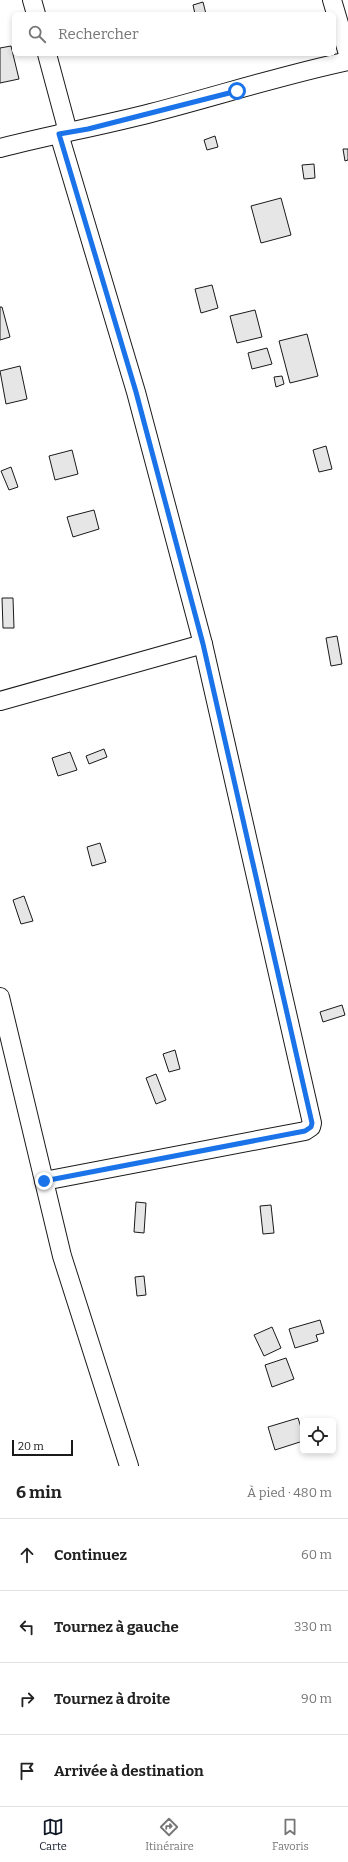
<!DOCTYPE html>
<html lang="fr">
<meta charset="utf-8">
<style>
body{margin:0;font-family:Bitter,serif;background:#f6f6f6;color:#222}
.controls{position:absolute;right:12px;bottom:12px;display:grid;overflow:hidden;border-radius:6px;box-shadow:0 2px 6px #0003}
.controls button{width:36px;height:36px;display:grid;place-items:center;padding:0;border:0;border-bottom:1px solid #e0e0e0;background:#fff;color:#222;font:20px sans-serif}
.scale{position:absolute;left:12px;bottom:10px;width:61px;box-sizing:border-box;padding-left:4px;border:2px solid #1a1a1a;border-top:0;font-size:11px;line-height:14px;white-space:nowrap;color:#1a1a1a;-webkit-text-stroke:3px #fff;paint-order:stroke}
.stop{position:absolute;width:12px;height:12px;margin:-9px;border:3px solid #1a73e8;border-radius:50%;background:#fff}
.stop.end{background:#1a73e8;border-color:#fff;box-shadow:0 1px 4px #0008}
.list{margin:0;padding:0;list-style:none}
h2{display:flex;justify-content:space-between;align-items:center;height:52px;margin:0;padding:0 16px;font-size:17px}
h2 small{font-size:13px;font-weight:400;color:#767676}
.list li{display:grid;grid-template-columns:26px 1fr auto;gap:12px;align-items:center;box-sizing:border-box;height:72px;padding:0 16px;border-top:1px solid #e0e0e0}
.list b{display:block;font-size:15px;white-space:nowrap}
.list em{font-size:13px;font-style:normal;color:#767676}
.icon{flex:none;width:22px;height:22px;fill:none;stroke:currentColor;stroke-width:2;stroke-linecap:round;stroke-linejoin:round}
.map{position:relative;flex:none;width:348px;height:1466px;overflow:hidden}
.search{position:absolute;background:#fff;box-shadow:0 2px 6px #0003;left:12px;right:12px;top:12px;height:44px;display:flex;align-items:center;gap:10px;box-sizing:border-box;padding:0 14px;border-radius:6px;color:#767676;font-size:15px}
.sheet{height:340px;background:#fff}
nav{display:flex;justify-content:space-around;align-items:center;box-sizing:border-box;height:56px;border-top:1px solid #e0e0e0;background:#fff;font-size:11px;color:#767676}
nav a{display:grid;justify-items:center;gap:2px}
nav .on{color:#111827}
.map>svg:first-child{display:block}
.building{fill:#e6e6e6;stroke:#1a1a1a}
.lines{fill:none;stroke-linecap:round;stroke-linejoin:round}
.street-casing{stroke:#1a1a1a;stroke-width:20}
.street{stroke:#fff;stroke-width:18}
.route{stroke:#1a73e8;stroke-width:5}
</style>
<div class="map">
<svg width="348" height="1466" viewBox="0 0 348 1466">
<rect width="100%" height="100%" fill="#fff"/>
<g class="building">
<polygon points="203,2 206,14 195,14 193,5"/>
<polygon points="11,46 19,79 0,83 0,48"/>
<polygon points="215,136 218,147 207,150 204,140"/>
<polygon points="343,149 348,149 348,160 345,161"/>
<polygon points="314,164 315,178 304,179 302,165"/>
<polygon points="281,198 291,235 261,243 251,206"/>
<polygon points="212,285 218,308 201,313 195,289"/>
<polygon points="0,307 2,307 10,337 0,340"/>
<polygon points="255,310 262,337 237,343 230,316"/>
<polygon points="307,334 318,376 290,383 279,341"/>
<polygon points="267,348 272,364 252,369 248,353"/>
<polygon points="20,366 27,399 6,404 0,371"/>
<polygon points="282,376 284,384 276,387 274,377"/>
<polygon points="326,446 332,469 319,472 313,450"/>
<polygon points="72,450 78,474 55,480 49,456"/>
<polygon points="11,467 18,487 9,490 1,471"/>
<polygon points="94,510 99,529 73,537 67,517"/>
<polygon points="2,598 13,598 14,628 3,628"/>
<polygon points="337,636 342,664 331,666 326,638"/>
<polygon points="104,749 107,757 89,764 86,756"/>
<polygon points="70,752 77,770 58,776 52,758"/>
<polygon points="100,843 106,862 92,866 87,847"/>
<polygon points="24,896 33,921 21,924 13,900"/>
<polygon points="342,1005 345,1015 323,1022 320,1012"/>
<polygon points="175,1050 180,1069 169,1072 163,1054"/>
<polygon points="156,1074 166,1100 156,1104 146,1078"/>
<polygon points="136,1202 146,1203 144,1233 134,1232"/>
<polygon points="271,1205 274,1233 263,1234 260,1206"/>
<polygon points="144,1276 146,1295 137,1296 135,1277"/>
<polygon points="320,1320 324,1333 316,1335 318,1341 295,1348 289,1329"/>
<polygon points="272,1327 281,1348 264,1356 254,1335"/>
<polygon points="286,1358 294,1379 272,1387 265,1365"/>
<polygon points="298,1418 303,1434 303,1441 275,1450 268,1427"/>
</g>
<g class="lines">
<defs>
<g id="street">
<polyline points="32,0 36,14"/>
<polyline points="332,0 348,54"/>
<polyline points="47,54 68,132"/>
<path d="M0,148C50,135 101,126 151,113C217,96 282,75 348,61"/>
<polyline points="0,701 203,644"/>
<polyline points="0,997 62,1256 129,1466"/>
<polyline points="44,1181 305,1131 311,1127 312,1123 203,644 136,392 59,134"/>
</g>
</defs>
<use href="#street" class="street-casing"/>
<use href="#street" class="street"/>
</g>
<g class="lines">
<polyline class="route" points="44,1181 305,1131 311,1127 312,1123 203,644 136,392 59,134 88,129 237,91"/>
</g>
</svg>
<div class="controls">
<button><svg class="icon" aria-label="locate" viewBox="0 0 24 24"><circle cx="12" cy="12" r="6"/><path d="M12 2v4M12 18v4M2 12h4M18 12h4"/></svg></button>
</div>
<div class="scale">20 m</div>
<div class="stop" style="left:237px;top:91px"></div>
<div class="stop end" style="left:44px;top:1181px"></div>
<div class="search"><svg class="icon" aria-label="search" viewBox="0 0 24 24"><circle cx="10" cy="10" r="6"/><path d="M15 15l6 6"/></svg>Rechercher</div>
</div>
<section class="sheet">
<h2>6 min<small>À pied · 480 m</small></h2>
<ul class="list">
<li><svg class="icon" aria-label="ahead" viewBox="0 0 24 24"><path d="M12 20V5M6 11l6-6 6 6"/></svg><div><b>Continuez</b></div><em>60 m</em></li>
<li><svg class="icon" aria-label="left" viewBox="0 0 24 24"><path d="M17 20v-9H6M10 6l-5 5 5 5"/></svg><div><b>Tournez à gauche</b></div><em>330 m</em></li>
<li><svg class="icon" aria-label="right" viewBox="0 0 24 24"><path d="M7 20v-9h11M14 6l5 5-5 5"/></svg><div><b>Tournez à droite</b></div><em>90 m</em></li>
<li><svg class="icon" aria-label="arrive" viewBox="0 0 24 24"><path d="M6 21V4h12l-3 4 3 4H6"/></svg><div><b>Arrivée à destination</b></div></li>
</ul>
</section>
<nav>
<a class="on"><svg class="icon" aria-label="map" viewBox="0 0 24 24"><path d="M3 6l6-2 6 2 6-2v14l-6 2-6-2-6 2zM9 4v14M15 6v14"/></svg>Carte</a>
<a><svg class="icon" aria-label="directions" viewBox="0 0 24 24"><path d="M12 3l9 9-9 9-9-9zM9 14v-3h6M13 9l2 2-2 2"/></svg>Itinéraire</a>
<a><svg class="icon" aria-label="saved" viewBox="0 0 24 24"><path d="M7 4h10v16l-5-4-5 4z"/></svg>Favoris</a>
</nav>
